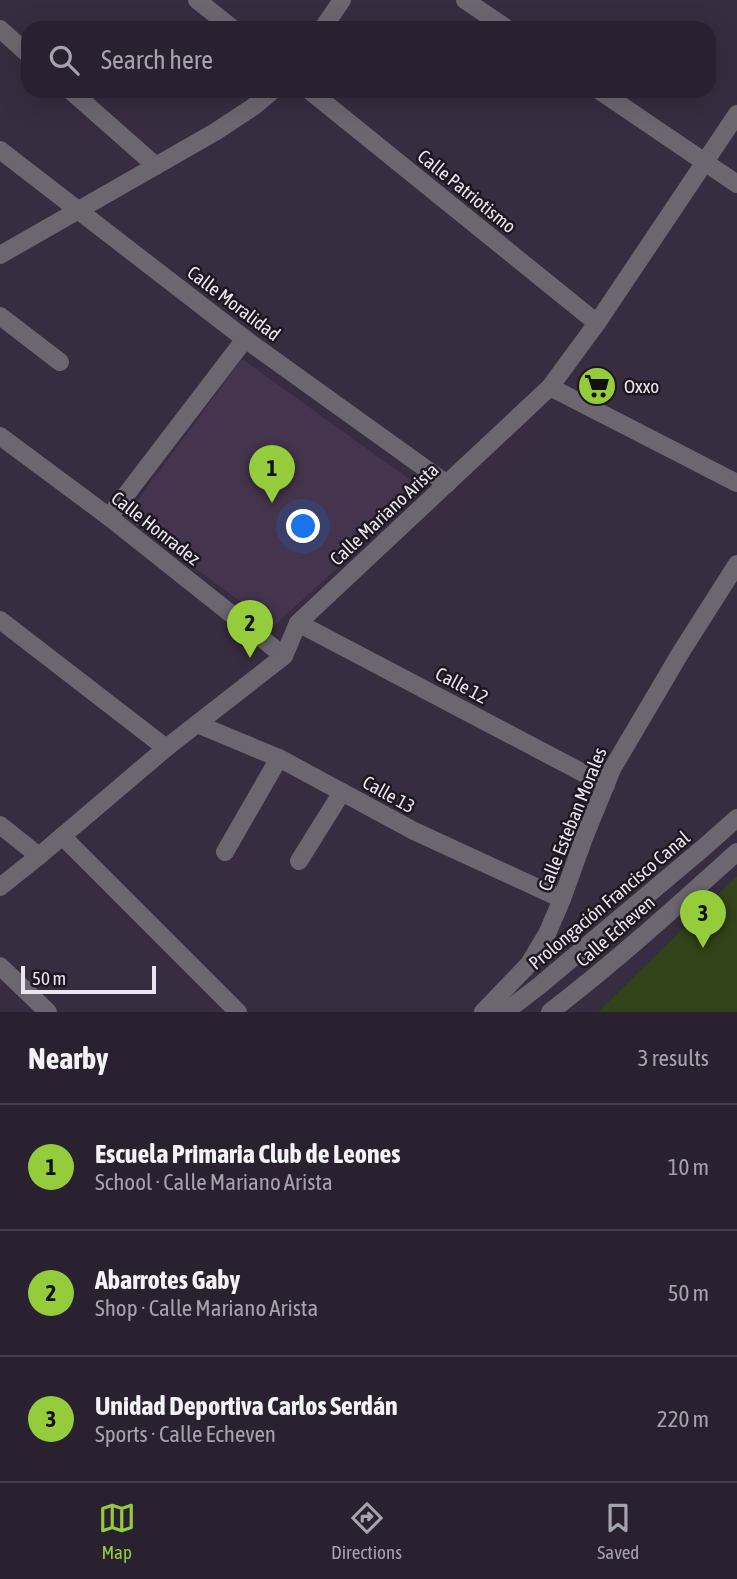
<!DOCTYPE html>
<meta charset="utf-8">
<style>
body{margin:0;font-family:"Asap Condensed",sans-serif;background:#322938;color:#f1f3f6}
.scale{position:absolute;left:21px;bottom:18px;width:135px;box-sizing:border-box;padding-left:7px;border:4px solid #ece4f1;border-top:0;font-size:19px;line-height:24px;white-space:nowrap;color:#ece4f1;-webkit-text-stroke:5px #1d1720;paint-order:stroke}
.you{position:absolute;left:304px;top:527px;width:24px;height:24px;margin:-18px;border:5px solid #fff;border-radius:50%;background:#1a73e8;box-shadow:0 0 0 10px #1a73e833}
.badge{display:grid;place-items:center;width:46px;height:46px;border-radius:50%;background:#95cc3b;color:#111;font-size:23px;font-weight:700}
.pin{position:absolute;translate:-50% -58px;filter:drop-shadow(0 2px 4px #0008)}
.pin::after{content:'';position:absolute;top:37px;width:24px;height:21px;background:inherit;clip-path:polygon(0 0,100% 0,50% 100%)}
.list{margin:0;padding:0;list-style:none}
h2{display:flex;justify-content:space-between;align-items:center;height:91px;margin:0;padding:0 28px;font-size:30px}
h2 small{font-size:23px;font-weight:400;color:#a5a3ab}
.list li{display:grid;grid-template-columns:46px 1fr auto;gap:21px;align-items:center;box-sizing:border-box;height:126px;padding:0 28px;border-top:2px solid #463e4c}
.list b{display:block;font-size:26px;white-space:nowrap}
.list p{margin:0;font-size:23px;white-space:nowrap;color:#a5a3ab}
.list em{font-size:23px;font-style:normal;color:#a5a3ab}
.icon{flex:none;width:38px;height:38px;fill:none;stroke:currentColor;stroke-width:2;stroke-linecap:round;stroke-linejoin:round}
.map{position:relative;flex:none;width:737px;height:1012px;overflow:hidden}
.search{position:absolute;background:#2a2130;box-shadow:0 7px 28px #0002;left:21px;right:21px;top:21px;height:77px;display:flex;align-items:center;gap:18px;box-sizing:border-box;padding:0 24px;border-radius:21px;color:#a5a3ab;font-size:26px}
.sheet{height:469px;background:#2a2130}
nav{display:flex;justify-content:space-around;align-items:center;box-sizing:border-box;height:98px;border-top:2px solid #463e4c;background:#2a2130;font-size:19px;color:#a5a3ab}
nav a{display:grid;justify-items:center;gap:4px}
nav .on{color:#95cc3b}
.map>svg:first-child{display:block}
.built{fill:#44344d}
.green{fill:#324319}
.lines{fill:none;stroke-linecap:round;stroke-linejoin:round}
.minor{stroke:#6c6670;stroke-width:18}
.tertiary{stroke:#6c6670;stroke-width:18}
.labels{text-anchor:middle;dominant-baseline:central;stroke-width:5;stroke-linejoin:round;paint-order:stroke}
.street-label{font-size:19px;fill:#ece4f1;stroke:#1d1720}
.poi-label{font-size:19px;fill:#ece4f1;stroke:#1d1720;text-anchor:start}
</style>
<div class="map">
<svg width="737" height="1012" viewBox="0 0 737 1012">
<rect width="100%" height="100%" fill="#382c40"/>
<polygon class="built" points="242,359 423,489 274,626 125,517"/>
<polygon class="green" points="737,876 737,1012 598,1012"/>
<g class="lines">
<g class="minor">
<polyline points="197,0 232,28"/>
<polyline points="465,0 506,28"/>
<polyline points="323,28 342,0"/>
<polyline points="0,29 28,54"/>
<polyline points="71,91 156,166"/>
<polyline points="310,91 597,323"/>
<polyline points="600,91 737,184"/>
<polyline points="0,150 245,339 447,484"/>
<polyline points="0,255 215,132 253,107 272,91"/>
<polyline points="0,316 60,362"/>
<polyline points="550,387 737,483"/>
<polyline points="0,436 109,517 284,656"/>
<polyline points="109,517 245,339"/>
<polyline points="0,620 166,748"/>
<polyline points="298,623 606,785"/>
<polyline points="197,724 279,758 414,831 562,899"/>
<polyline points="0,825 39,856"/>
<polyline points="62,836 238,1012"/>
<polyline points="225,852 279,758"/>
<polyline points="299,861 342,792"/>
<polyline points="0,966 48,1012"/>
<polyline points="483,1012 529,964 547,934 562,899 584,838 612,769 681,652 737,564"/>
</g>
<g class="tertiary">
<polyline points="0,887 39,856 166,748 284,656 298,623 550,387 597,323 737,114"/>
<polyline points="505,1012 539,986 702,849 737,818"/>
<path d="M550,1012C615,962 676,907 737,852"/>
</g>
</g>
<defs>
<symbol id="supermarket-disc" viewBox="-11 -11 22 22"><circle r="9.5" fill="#95cc3b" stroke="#1d1720"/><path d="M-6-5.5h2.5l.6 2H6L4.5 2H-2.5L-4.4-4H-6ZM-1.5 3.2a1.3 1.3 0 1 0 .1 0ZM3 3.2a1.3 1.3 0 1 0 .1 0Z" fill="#111"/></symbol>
</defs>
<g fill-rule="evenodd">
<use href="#supermarket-disc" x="575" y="364" width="44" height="44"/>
</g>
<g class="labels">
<g class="street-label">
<text transform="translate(467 191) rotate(39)">Calle Patriotismo</text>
<text transform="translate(234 303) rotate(37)">Calle Moralidad</text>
<text transform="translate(384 514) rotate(-43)">Calle Mariano Arista</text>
<text transform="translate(156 528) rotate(38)">Calle Honradez</text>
<text transform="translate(462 685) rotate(28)">Calle 12</text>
<text transform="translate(389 794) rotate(29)">Calle 13</text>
<text transform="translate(572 819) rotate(-68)">Calle Esteban Morales</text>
<text transform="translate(609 900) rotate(-40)">Prolongación Francisco Canal</text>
<text transform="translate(615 931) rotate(-41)">Calle Echeven</text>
</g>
<g class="poi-label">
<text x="624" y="386">Oxxo</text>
</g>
</g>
</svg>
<div class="scale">50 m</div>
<div class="you"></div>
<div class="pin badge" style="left:272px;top:503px">1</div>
<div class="pin badge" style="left:250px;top:658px">2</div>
<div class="pin badge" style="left:703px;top:948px">3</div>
<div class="search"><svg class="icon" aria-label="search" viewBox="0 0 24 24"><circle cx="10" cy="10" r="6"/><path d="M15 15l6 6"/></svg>Search here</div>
</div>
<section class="sheet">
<h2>Nearby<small>3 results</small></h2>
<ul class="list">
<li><span class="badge">1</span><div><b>Escuela Primaria Club de Leones</b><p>School · Calle Mariano Arista</p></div><em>10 m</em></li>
<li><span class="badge">2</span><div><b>Abarrotes Gaby</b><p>Shop · Calle Mariano Arista</p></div><em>50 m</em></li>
<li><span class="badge">3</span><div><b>Unidad Deportiva Carlos Serdán</b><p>Sports · Calle Echeven</p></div><em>220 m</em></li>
</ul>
</section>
<nav>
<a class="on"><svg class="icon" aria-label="map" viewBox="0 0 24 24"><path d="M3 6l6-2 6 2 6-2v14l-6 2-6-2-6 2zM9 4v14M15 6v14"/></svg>Map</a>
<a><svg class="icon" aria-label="directions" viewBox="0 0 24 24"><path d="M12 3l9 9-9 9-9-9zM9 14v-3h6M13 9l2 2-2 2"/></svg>Directions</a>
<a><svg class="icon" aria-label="saved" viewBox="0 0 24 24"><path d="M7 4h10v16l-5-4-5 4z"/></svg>Saved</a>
</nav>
